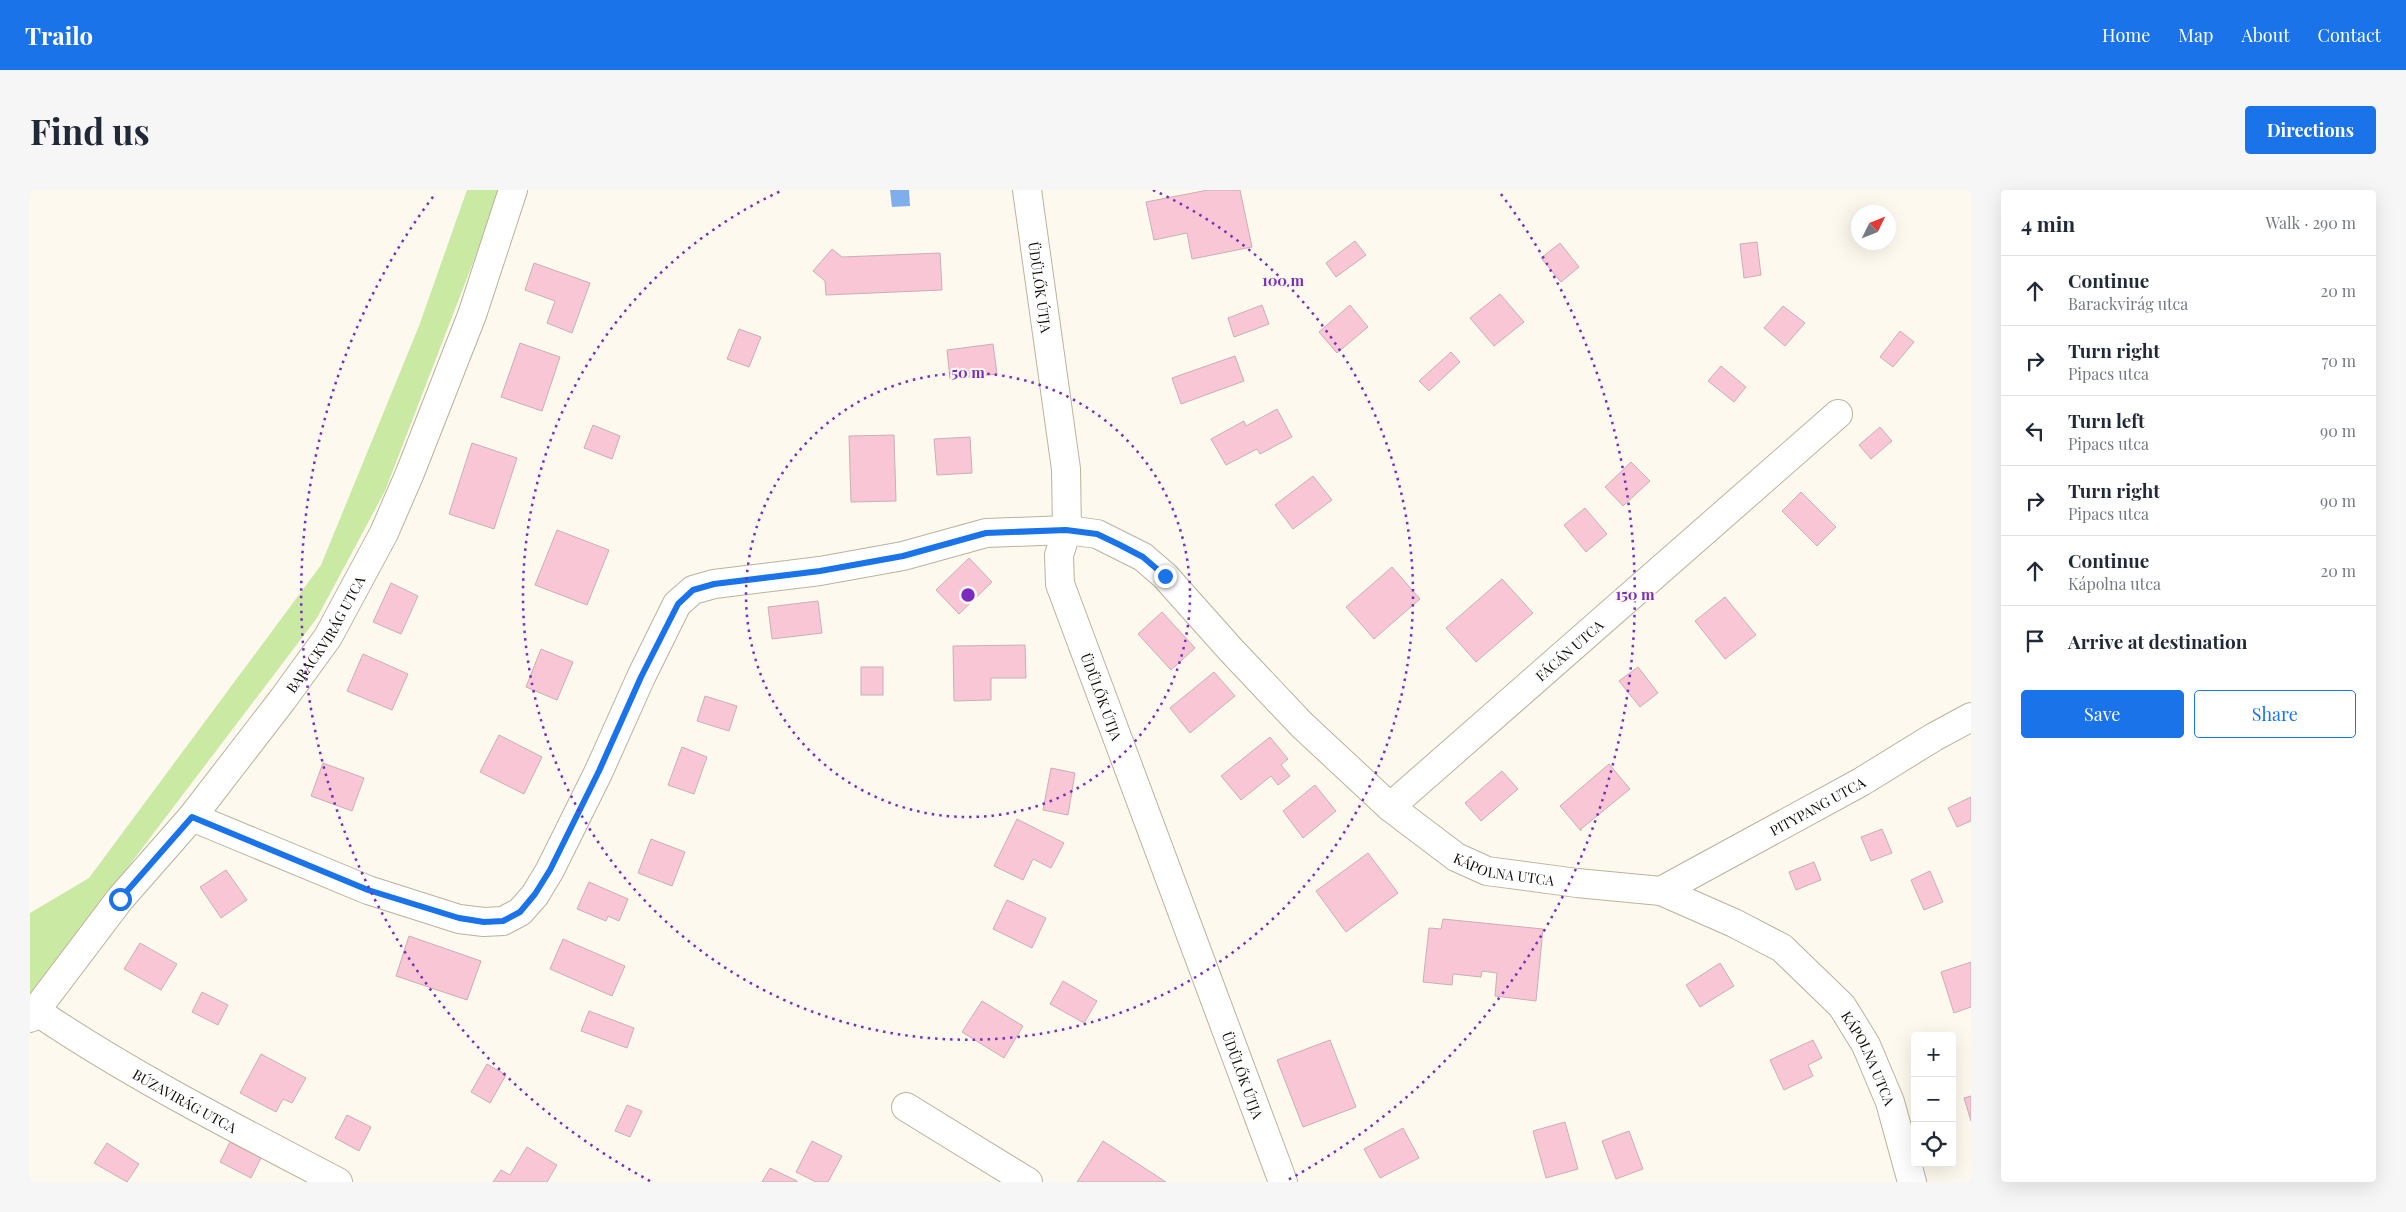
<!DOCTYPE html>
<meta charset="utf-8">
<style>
body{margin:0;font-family:"Playfair Display",serif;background:#f6f6f7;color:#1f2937}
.controls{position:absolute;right:15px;bottom:15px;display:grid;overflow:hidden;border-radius:5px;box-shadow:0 5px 20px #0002}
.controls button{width:45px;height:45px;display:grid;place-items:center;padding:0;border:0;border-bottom:1px solid #e0e1e3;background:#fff;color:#1f2937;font:25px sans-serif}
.compass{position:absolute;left:1821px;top:15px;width:45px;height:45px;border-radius:50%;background:#fff;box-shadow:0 5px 20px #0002;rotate:47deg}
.stop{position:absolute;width:15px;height:15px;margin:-11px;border:4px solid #1a73e8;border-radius:50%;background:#fff}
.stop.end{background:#1a73e8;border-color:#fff;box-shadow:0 1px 5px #0008}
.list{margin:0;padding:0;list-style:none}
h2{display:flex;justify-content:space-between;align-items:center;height:65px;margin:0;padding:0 20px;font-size:21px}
h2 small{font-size:16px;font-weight:400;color:#747a83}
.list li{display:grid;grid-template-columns:32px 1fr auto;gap:15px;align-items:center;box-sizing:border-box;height:70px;padding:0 20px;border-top:1px solid #e0e1e3}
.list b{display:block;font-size:19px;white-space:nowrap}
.list p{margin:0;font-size:16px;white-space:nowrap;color:#747a83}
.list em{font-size:16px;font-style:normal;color:#747a83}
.actions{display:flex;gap:10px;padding:15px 20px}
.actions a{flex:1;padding:11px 0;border:1px solid #1a73e8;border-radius:5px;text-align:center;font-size:18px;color:#1a73e8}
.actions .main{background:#1a73e8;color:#fff}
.icon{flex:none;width:28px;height:28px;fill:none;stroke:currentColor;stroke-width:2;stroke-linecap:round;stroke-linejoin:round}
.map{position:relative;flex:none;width:1941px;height:992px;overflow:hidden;border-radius:5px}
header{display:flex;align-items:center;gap:30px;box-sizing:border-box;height:70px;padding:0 25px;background:#1a73e8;color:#fff}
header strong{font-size:24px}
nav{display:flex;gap:28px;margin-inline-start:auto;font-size:18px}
.intro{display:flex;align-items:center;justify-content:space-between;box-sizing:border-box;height:120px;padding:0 30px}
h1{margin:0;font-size:35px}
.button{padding:12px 22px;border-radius:5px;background:#1a73e8;color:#fff;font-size:18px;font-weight:700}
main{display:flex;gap:30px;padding:0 30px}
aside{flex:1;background:#fff;border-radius:5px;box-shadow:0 5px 20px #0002}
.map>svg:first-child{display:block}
.green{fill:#caeaa4}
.water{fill:#7fafea}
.building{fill:#f9c6d5;stroke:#cbaeb6}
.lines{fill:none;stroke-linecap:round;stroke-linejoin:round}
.minor-casing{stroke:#bdb29a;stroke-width:30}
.minor{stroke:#fff;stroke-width:28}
.route{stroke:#1a73e8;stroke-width:6}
.ring{fill:none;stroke:#7b2cbf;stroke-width:2.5;stroke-dasharray:2.5 5}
.labels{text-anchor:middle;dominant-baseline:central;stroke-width:4;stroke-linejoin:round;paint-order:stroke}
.street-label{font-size:14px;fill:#0f0b04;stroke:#fdf9ee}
.centre{fill:#7b2cbf;stroke:#fdf9ee;stroke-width:2.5}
.ring-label{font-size:15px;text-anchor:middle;font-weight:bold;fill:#7b2cbf;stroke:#fdf9ee;stroke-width:4;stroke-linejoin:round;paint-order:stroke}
</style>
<header>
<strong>Trailo</strong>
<nav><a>Home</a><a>Map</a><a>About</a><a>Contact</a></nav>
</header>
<div class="intro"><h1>Find us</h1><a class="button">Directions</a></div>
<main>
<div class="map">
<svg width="1941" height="992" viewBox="0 0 1941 992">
<rect width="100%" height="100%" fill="#fdf9ee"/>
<polygon class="green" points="437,0 471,0 355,301 287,428 0,806 0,723 59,688 291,375 389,136"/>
<polygon class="water" points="860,0 879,0 880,16 862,17"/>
<g class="building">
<polygon points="1178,0 1210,0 1222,57 1162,69 1157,43 1124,50 1116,12"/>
<polygon points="1325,51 1336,65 1306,87 1296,73"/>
<polygon points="1727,52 1731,85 1714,88 1710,54"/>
<polygon points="1530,53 1549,77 1531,92 1511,68"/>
<polygon points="802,59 812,67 910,63 912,100 796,105 795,91 783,81"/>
<polygon points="504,73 560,93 542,143 517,133 525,111 495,100"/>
<polygon points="1470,104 1494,132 1464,156 1440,128"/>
<polygon points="1232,115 1239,134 1204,147 1198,128"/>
<polygon points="1320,115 1338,137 1307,163 1289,142"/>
<polygon points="1753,116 1775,133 1755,156 1734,138"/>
<polygon points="709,139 731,147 719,177 697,169"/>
<polygon points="1870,141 1884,152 1863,177 1850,167"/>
<polygon points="490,153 530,167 512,221 471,207"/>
<polygon points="963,154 967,184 920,189 917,160"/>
<polygon points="1421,162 1430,172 1399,201 1389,191"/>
<polygon points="1205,166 1214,191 1151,214 1142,188"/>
<polygon points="1691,176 1716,197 1704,212 1678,191"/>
<polygon points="1247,219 1262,247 1230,264 1227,259 1196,275 1181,249 1214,231 1216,236"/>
<polygon points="563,235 590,246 582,269 554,258"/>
<polygon points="1850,237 1862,251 1841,269 1829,255"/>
<polygon points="864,245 866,311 821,312 819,246"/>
<polygon points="940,247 942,283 907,285 904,249"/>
<polygon points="442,253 487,268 464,339 419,324"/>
<polygon points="1601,272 1620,291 1593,316 1575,297"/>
<polygon points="1283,286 1302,310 1263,339 1245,315"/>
<polygon points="1771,302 1806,337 1787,356 1752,321"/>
<polygon points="1555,318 1577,344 1556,362 1534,335"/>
<polygon points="527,340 579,360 557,415 505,395"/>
<polygon points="939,368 962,392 929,424 906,400"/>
<polygon points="1362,377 1390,409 1344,449 1316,417"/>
<polygon points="1472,389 1503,423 1446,472 1416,438"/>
<polygon points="361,393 388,406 371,444 343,432"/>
<polygon points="1695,407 1726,445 1695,469 1665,431"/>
<polygon points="788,411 792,443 742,449 738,417"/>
<polygon points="1132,422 1165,458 1141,480 1108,444"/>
<polygon points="995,455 996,488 961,488 961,510 924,511 923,456"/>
<polygon points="511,459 543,472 527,510 496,497"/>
<polygon points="333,464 378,484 362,520 317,501"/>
<rect x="831" y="477" width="22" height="28"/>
<polygon points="1608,477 1628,503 1610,517 1589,491"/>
<polygon points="1184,482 1205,506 1160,543 1140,518"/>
<polygon points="675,506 707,516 699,541 667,531"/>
<polygon points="469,545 512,567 494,604 450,582"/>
<polygon points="1240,547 1258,569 1251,575 1260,586 1248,595 1241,586 1211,610 1191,586"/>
<polygon points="652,557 677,567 664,604 638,595"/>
<polygon points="293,573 334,588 322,621 281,606"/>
<polygon points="1579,574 1600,599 1551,639 1551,641 1530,616"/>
<polygon points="1021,578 1045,583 1038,625 1013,620"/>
<polygon points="1472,581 1488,599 1451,631 1435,613"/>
<polygon points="1285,595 1306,621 1273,648 1253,621"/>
<polygon points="1941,607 1941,631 1927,637 1918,618"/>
<polygon points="987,629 1034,653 1021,678 1003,669 993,690 964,676"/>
<polygon points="1852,639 1862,663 1841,671 1831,647"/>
<polygon points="621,649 655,662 642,696 608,683"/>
<polygon points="1338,663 1368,703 1316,742 1286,701"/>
<polygon points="1784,672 1791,690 1766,700 1759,682"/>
<polygon points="196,680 217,710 191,728 170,697"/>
<polygon points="1900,681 1913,712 1894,720 1881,690"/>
<polygon points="559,692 598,709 589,731 578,726 576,731 547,719"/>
<polygon points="977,710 1016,728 1002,758 963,739"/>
<polygon points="1413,729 1513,739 1506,811 1465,806 1467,783 1452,781 1451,787 1423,784 1422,795 1393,792 1399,738 1411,739"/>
<polygon points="379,746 451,771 437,810 366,786"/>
<polygon points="533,749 595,776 582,806 520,779"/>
<polygon points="110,753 147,774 131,800 94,779"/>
<polygon points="1941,772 1941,817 1924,823 1911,782"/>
<polygon points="1690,773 1704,796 1670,817 1656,795"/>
<polygon points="1033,791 1067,811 1054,833 1020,814"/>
<polygon points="172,802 198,815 188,835 162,822"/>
<polygon points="952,811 993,836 974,868 932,842"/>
<polygon points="559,821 604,838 597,858 551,841"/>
<polygon points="1300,850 1326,917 1273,937 1247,870"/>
<polygon points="1783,850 1792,868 1778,875 1783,886 1754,900 1740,870"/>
<polygon points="231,864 276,888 262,913 253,909 246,922 210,903"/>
<polygon points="457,874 476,885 460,913 441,902"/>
<polygon points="1941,906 1941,931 1934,908"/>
<polygon points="597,915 612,921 600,947 585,941"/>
<polygon points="317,925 341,937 329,961 305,948"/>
<polygon points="1535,932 1548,979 1516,988 1503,941"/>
<polygon points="1373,938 1389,968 1350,988 1334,959"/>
<polygon points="1599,941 1613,979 1586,989 1572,951"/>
<polygon points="782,951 812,966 798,992 786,992 766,982"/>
<polygon points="1073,951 1136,992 1047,992"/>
<polygon points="200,952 231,968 221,988 190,972"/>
<polygon points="77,953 109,974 97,992 64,973"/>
<polygon points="497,957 527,975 517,992 463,992 471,980 480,985"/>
<polygon points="740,978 767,991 767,992 732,992"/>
</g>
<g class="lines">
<defs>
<g id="minor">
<path id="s1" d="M997,0L1036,279L1037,340L1029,365L1030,394L1253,992"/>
<path id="s2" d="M1360,617L1808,224"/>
<path id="s3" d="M162,627L338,700L429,729L454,732L473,731L490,722L505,705L520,680L569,581L611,487L647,414L663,400L684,394L790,381L873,366L956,343L1037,340L1067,344L1113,367L1135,386L1201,460L1272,535L1360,617L1426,667L1457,681L1547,693L1631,701L1704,733L1752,758L1812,816L1836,855L1860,912L1882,992"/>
<path id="s4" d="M1631,701L1831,592L1904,547L1941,527"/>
<path id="s5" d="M6,821C102,886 205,938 308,992"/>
<path id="s6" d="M0,828L90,709L162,627L253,509L298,447L354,343L380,283L442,125L483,0"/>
<polyline points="876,917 998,992"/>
</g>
</defs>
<use href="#minor" class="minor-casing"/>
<use href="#minor" class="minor"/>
</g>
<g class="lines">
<polyline class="route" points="90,709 162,627 338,700 429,728 454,732 473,731 490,722 505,704 520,680 569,581 611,487 648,414 663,400 684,394 790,381 873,366 956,343 1036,340 1067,344 1088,354 1113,367 1135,386"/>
</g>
<g class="ring">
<circle cx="938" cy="405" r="222"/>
<path d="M1123 0A445 445 0 1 1 753 0"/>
<path d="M620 991A667 667 0 0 1 405 4M1471 4A667 667 0 0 1 1256 991"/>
</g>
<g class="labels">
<g class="street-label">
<text stroke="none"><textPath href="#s1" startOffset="98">ÜDÜLŐK ÚTJA</textPath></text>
<text stroke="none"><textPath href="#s6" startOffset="485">BARACKVIRÁG UTCA</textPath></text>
<text stroke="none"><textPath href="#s2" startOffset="238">FÁCÁN UTCA</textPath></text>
<text stroke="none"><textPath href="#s1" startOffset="518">ÜDÜLŐK ÚTJA</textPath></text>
<text stroke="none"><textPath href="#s4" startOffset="178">PITYPANG UTCA</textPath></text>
<text stroke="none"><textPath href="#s3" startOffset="1664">KÁPOLNA UTCA</textPath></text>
<text stroke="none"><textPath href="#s3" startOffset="2099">KÁPOLNA UTCA</textPath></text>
<text stroke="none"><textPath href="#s1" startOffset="922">ÜDÜLŐK ÚTJA</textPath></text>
<text stroke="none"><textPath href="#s5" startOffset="174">BÚZAVIRÁG UTCA</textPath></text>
</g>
</g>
<circle cx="938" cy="405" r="8" class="centre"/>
<g class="ring-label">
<text x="1253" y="96">100 m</text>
<text x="938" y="188">50 m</text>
<text x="1605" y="410">150 m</text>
</g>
</svg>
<div class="controls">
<button>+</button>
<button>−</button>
<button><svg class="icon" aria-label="locate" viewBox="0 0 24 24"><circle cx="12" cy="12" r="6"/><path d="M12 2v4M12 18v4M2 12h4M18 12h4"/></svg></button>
</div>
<svg class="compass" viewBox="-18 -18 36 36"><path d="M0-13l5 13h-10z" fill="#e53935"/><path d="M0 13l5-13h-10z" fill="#747a83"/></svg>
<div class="stop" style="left:90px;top:709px"></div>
<div class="stop end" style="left:1135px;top:386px"></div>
</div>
<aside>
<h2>4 min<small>Walk · 290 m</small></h2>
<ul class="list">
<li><svg class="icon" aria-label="ahead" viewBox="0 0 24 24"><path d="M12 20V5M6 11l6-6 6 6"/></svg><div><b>Continue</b><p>Barackvirág utca</p></div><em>20 m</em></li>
<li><svg class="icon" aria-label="right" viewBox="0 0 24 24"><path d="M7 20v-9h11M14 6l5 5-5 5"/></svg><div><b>Turn right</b><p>Pipacs utca</p></div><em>70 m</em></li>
<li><svg class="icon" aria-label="left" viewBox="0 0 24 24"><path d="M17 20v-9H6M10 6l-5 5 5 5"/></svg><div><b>Turn left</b><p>Pipacs utca</p></div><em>90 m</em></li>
<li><svg class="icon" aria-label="right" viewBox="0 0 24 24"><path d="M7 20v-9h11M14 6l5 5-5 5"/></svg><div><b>Turn right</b><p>Pipacs utca</p></div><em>90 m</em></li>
<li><svg class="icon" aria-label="ahead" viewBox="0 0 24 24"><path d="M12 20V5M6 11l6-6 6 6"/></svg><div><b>Continue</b><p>Kápolna utca</p></div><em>20 m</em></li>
<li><svg class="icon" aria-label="arrive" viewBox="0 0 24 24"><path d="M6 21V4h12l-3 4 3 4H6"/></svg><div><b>Arrive at destination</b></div></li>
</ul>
<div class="actions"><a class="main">Save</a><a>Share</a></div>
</aside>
</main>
